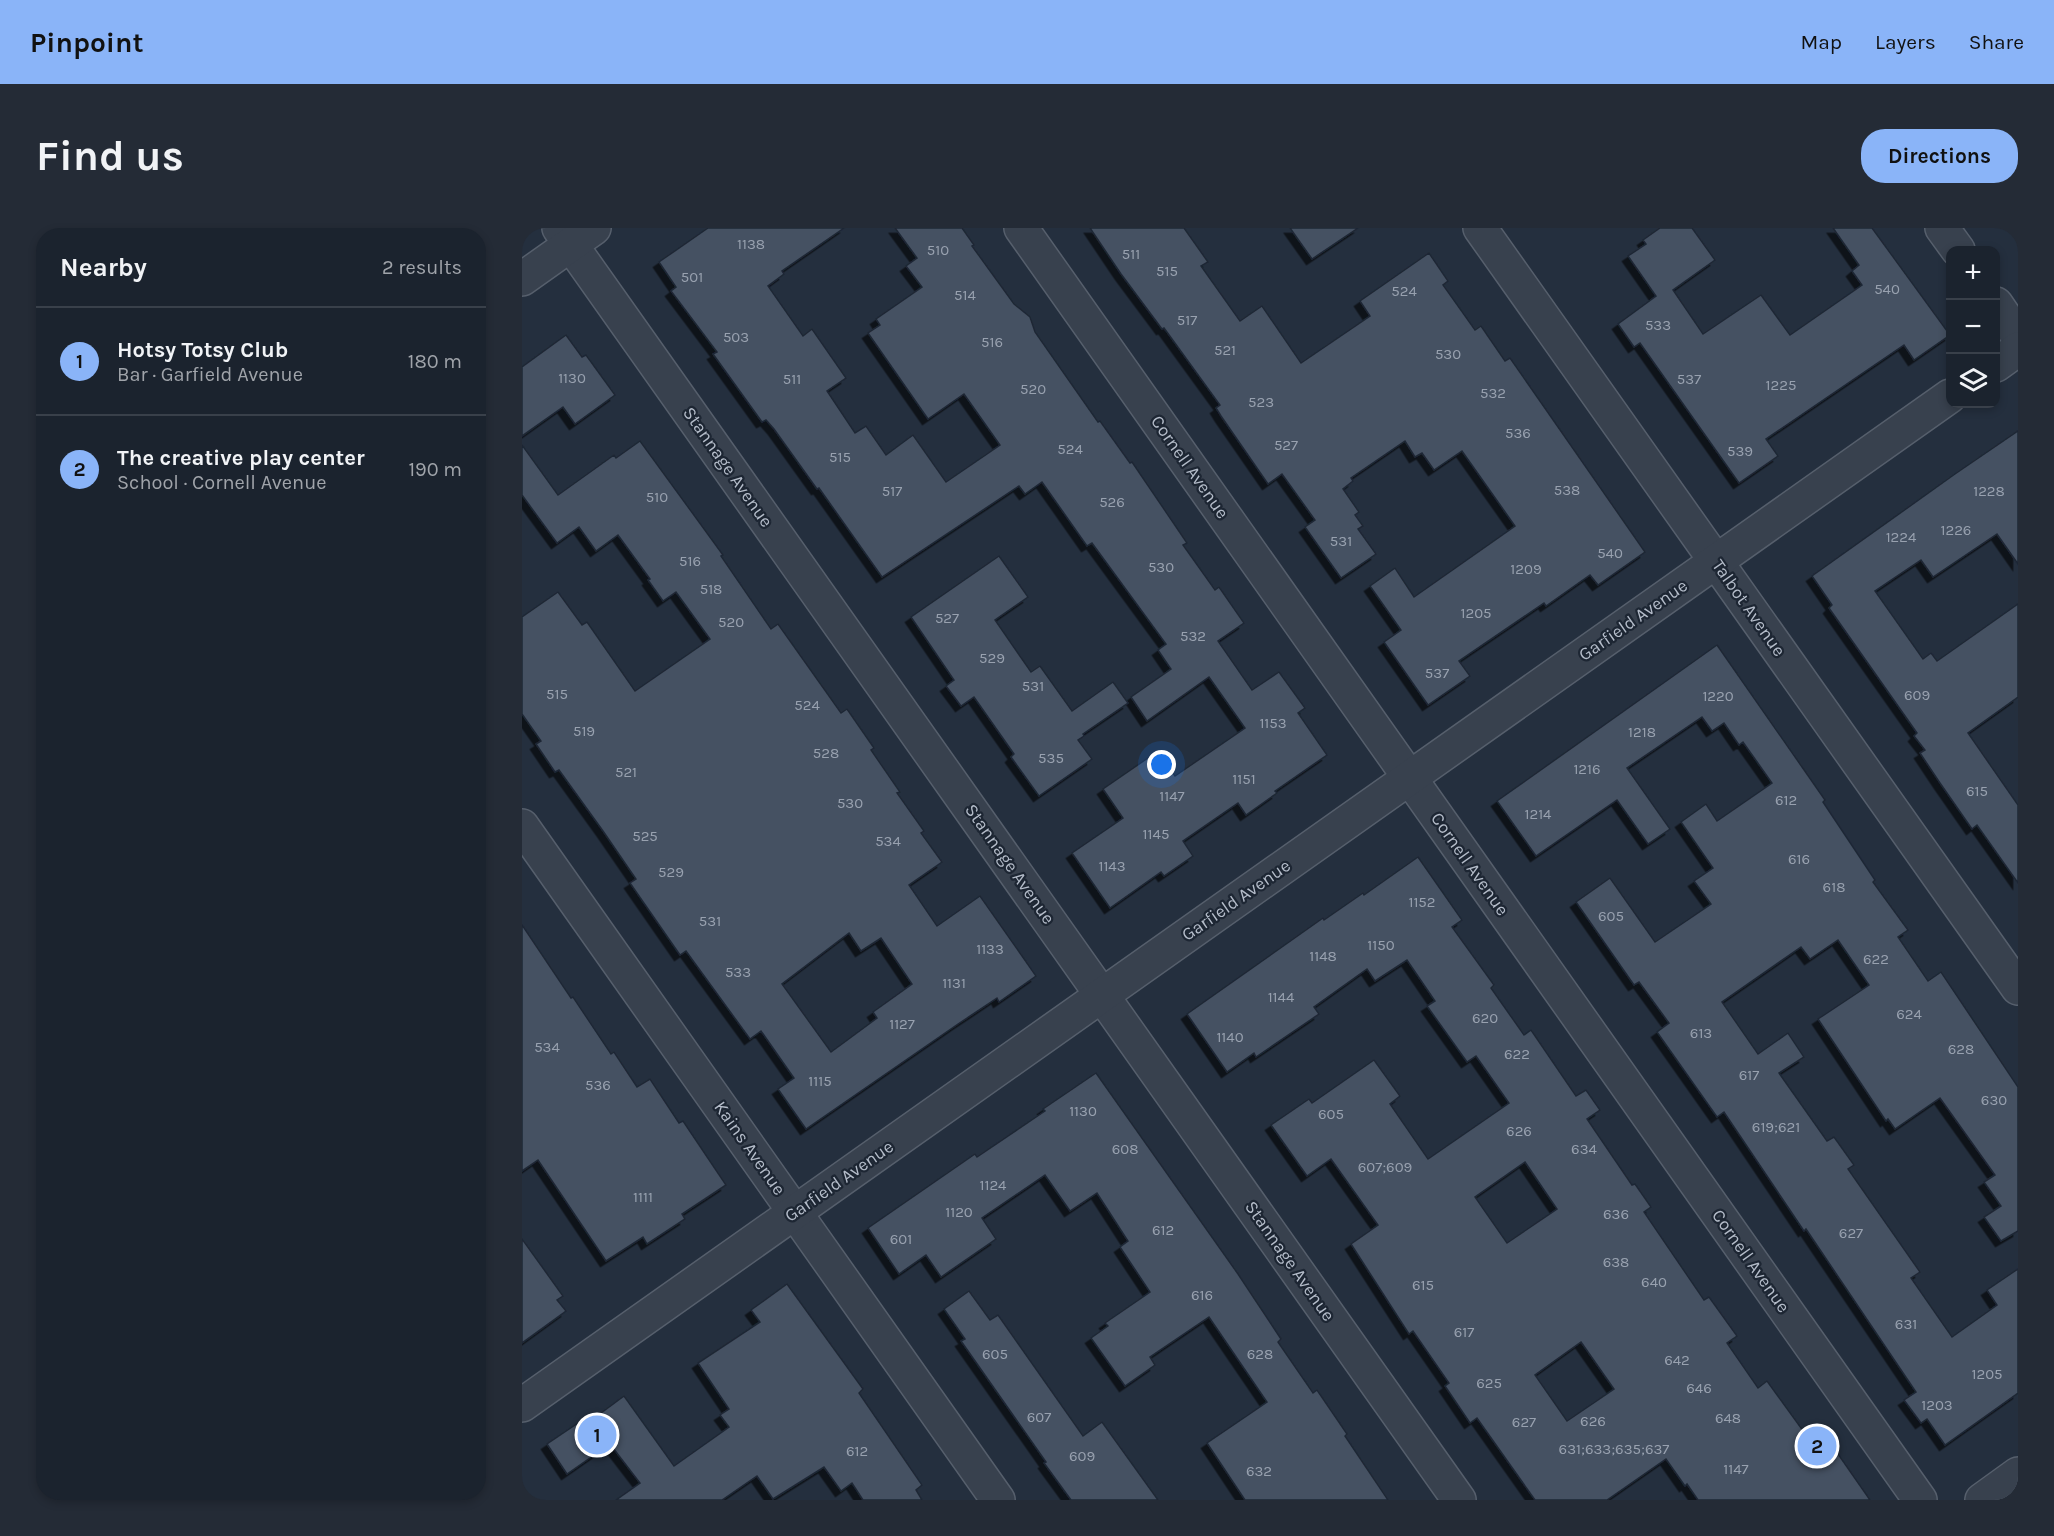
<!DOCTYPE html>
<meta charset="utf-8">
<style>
body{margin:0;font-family:Karla,sans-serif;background:#242b36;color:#f1f3f6}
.controls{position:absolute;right:18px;top:18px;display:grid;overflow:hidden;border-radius:12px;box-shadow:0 3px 9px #0003}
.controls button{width:54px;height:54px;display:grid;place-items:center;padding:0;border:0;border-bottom:2px solid #39404a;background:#1b232e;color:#f1f3f6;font:30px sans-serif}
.you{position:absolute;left:640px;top:537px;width:21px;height:21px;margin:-15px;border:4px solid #fff;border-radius:50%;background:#1a73e8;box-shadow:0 0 0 9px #1a73e833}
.badge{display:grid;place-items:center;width:39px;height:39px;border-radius:50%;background:#8ab4f8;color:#111;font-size:20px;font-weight:700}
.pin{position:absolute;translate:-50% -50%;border:3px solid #fff;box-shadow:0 2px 6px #0006}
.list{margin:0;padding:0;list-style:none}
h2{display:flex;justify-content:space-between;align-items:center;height:78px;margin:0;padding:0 24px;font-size:26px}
h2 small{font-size:20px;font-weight:400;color:#a0a4aa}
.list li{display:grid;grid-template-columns:39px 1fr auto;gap:18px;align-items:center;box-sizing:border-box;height:108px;padding:0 24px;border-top:2px solid #39404a}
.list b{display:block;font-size:22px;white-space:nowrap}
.list p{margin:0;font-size:20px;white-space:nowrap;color:#a0a4aa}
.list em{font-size:20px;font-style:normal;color:#a0a4aa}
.icon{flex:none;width:33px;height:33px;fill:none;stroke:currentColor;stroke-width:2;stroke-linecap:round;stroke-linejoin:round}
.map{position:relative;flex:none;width:1496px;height:1272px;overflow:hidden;border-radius:24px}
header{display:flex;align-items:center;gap:36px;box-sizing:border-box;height:84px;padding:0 30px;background:#8ab4f8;color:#111}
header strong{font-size:28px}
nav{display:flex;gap:33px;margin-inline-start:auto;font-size:21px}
.intro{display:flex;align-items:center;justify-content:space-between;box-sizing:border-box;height:144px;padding:0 36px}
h1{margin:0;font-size:42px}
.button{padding:15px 27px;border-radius:24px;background:#8ab4f8;color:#111;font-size:21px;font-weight:700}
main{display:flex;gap:36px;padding:0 36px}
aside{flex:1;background:#1b232e;border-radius:24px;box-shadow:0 3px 9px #0003}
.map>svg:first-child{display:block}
.building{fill:#455162;stroke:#1f2835;stroke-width:1.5;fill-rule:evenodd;filter:url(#shadow)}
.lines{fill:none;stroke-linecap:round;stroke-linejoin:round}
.minor-casing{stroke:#565f6c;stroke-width:36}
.minor{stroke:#38414e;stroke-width:33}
.labels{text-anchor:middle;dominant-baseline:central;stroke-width:4.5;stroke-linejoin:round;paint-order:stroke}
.number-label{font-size:15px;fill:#98a1af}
.street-label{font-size:18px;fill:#b4bcc9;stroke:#1d2633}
</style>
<header>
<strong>Pinpoint</strong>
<nav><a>Map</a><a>Layers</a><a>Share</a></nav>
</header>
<div class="intro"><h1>Find us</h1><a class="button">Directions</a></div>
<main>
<aside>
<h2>Nearby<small>2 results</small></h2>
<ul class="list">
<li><span class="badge">1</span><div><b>Hotsy Totsy Club</b><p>Bar · Garfield Avenue</p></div><em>180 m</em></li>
<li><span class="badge">2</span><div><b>The creative play center</b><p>School · Cornell Avenue</p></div><em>190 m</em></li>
</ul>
</aside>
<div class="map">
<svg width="1496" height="1272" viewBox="0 0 1496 1272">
<defs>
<filter id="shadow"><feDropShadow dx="-5.5" dy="5.5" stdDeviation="0" flood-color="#0009"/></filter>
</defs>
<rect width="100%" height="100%" fill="#242f3e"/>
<g class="building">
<polygon points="186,0 322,0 260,43 262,46 246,58 281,108 290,101 324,150 305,163 333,205 344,198 364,227 391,207 424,254 478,217 442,166 406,191 346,105 358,97 354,91 400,59 384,38 395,30 373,0 440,0 452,17 450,18 492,76 508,89 513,104 576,194 578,193 608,235 610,234 665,315 661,317 693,362 697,359 722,395 696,413 730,462 757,444 783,480 776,485 805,527 753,563 755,565 724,587 716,575 661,613 671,628 642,648 639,644 588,680 550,625 601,590 581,561 636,523 653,548 723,500 687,449 625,493 609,469 649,441 636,422 644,416 570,315 565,318 520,254 503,266 497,258 360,349 297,260 295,261 252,201 244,192 240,194 191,126 195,124 149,63 154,59 137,34"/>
<polygon points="568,0 662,0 686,34 679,38 718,93 740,78 779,135 848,88 838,73 907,25 926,53 921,57 953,102 959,98 983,133 988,130 1123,324 1076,357 1068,347 1024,378 1022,375 937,433 948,448 906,477 862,414 879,402 848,358 873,340 892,369 993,298 940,223 912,242 900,225 893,229 883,213 829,250 831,253 821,261 837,284 833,287 841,298 836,301 854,326 819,350 783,299 793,292 760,246 746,256 699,188 694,180 698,177 642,100 640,101 599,46"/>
<polygon points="768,0 836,0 790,31"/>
<polygon points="1138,0 1170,0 1193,32 1151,62 1181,106 1239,67 1268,107 1340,57 1330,43 1337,37 1311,0 1350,0 1428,107 1392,132 1382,117 1244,211 1256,228 1217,255 1118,115 1112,119 1096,96 1134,68 1106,28 1124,16 1121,12"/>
<polygon points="44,107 60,129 64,127 93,167 53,196 41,179 0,208 0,139"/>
<polygon points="1496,203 1496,336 1475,306 1411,349 1399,332 1353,363 1401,431 1409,425 1415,433 1496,376 1496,469 1446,505 1496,577 1496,655 1455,597 1450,601 1418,555 1398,525 1403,522 1392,508 1395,505 1307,380 1310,377 1290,348 1433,246"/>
<path d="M118,213L201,327L199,328L249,401L256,396L319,485L325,481L352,520L349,522L378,564L375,565L402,603L399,605L420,634L387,657L415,698L458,668L514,748L477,774L475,770L436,796L284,901L256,861L272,850L239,803L228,811L164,723L158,727L108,655L114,651L81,603L37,542L33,544L14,516L19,513L0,486V389L36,364L60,397L65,394L113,463L188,411L154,364L141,373L126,352L128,351L96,307L74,323L57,299L35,315L0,267V217L36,267L92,227L94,230ZM327,705L339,723L359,710L390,756L351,784L355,790L309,824L260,756Z"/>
<polygon points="477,328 506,369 473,392 509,444 518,438 550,483 591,454 606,475 561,506 562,508 556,512 570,531 517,568 489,529 492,526 452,469 439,478 424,458 432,452 389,389"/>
<polygon points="1195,417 1303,572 1301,574 1353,652 1351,654 1386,702 1376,709 1406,753 1419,744 1496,859 1496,1003 1479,1013 1462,989 1479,978 1462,954 1473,947 1418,870 1373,901 1366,891 1364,893 1296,791 1347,757 1316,712 1288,731 1279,719 1200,774 1236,826 1266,805 1282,829 1257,845 1305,913 1312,909 1332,937 1326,941 1398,1044 1389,1050 1430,1109 1475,1077 1465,1062 1496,1041 1496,1165 1423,1217 1405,1191 1399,1195 1382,1172 1394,1164 1284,1001 1282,1003 1202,884 1195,889 1135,804 1147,795 1117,754 1112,757 1054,674 1088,650 1133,714 1189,676 1172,653 1191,640 1159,594 1184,576 1195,593 1250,555 1221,514 1217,517 1202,495 1190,503 1180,489 1105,540 1148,601 1126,616 1095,572 1014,628 975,573"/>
<path d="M896,629L940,692L930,699L972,757L969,760L1002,807L1009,802L1054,868L1064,862L1078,882L1065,891L1110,957L1113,956L1129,979L1122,984L1182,1072L1187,1069L1215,1108L1205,1115L1236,1160L1245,1153L1287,1211L1300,1203L1348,1272H1176L1165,1256L1163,1258L1144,1231L1085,1272H1013L955,1190L948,1195L923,1158L927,1155L891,1103L887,1106L829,1016L856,997L809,931L785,948L749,897L787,871L790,875L852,832L878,868L868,876L906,931L987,875L954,828L945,834L905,778L913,773L885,732L853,753L845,741L792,779L797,786L734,829L732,825L705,844L665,786L801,690L802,692L841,665L842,667ZM1003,934L1035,981L985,1015L953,969ZM1059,1114L1092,1161L1045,1193L1013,1147Z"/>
<polygon points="0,697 49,770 51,769 89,826 92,824 115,859 128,851 157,895 161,893 204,957 160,986 163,991 125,1016 121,1009 84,1033 16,932 0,943"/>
<polygon points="574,845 716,1046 759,1111 756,1114 791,1165 795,1162 825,1206 823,1208 866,1272 723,1272 685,1215 745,1174 687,1089 628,1129 633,1137 603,1158 569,1110 586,1098 583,1095 628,1064 598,1019 606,1013 575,965 548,983 523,947 460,990 474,1011 419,1049 404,1027 377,1046 346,1000 453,926 455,929 523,883 521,881"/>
<polygon points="0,1011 41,1068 35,1072 44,1083 0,1115"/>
<polygon points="265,1056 341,1161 337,1165 400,1257 394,1262 400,1272 341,1272 330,1255 319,1263 302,1239 251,1271 235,1248 200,1272 94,1272 118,1255 88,1216 45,1246 25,1216 68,1187 71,1191 102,1168 152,1238 207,1199 198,1187 207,1181 176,1135 238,1094 229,1082"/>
<polygon points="447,1063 468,1092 476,1087 561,1208 580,1194 636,1272 549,1272 522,1235 524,1234 439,1113 443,1111 422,1081"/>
</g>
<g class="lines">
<defs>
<g id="minor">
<polyline points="37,0 937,1272"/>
<polyline points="499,0 1398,1272"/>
<polyline points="958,0 1496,760"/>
<polyline points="1420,0 1436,22"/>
<polyline points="0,51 72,0"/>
<polyline points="1474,76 1496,108"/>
<polyline points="1474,137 1496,121"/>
<polyline points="0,598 476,1272"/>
<polyline points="0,1177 1428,168"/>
<polyline points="1460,1272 1496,1246"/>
</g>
</defs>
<use href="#minor" class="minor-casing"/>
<use href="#minor" class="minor"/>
</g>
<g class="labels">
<g class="number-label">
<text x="229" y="16">1138</text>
<text x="416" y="22">510</text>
<text x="609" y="26">511</text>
<text x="645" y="43">515</text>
<text x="170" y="49">501</text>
<text x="1365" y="61">540</text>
<text x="882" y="63">524</text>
<text x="443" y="67">514</text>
<text x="665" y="92">517</text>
<text x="1136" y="97">533</text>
<text x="214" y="109">503</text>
<text x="470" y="114">516</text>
<text x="703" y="122">521</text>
<text x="926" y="126">530</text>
<text x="50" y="150">1130</text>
<text x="270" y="151">511</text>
<text x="1167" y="151">537</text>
<text x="1259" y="157">1225</text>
<text x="511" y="161">520</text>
<text x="971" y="165">532</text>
<text x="739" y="174">523</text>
<text x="996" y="205">536</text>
<text x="764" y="217">527</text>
<text x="548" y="221">524</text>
<text x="1218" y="223">539</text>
<text x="318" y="229">515</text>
<text x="1045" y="262">538</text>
<text x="370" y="263">517</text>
<text x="1467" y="263">1228</text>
<text x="135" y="269">510</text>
<text x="590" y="274">526</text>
<text x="1434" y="302">1226</text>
<text x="1379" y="309">1224</text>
<text x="819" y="313">531</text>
<text x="1088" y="325">540</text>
<text x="168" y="333">516</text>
<text x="639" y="339">530</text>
<text x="1004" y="341">1209</text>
<text x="189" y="361">518</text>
<text x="954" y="385">1205</text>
<text x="425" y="390">527</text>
<text x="209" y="394">520</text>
<text x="671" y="408">532</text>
<text x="470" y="430">529</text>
<text x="915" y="445">537</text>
<text x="511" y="458">531</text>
<text x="35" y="466">515</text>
<text x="1395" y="467">609</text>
<text x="1196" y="468">1220</text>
<text x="285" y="477">524</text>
<text x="751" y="495">1153</text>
<text x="62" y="503">519</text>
<text x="1120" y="504">1218</text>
<text x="304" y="525">528</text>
<text x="529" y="530">535</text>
<text x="1065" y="541">1216</text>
<text x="104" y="544">521</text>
<text x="722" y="551">1151</text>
<text x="1455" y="563">615</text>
<text x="650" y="568">1147</text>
<text x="1264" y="572">612</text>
<text x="328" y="575">530</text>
<text x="1016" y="586">1214</text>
<text x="634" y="606">1145</text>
<text x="123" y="608">525</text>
<text x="366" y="613">534</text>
<text x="1277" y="631">616</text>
<text x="590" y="638">1143</text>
<text x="149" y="644">529</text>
<text x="1312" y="659">618</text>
<text x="900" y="674">1152</text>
<text x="1089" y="688">605</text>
<text x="188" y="693">531</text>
<text x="859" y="717">1150</text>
<text x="468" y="721">1133</text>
<text x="801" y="728">1148</text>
<text x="1354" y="731">622</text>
<text x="216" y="744">533</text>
<text x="432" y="755">1131</text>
<text x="759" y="769">1144</text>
<text x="1387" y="786">624</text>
<text x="963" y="790">620</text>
<text x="380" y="796">1127</text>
<text x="1179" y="805">613</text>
<text x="708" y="809">1140</text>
<text x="25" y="819">534</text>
<text x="1439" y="821">628</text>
<text x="995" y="826">622</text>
<text x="1227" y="847">617</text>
<text x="298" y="853">1115</text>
<text x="76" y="857">536</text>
<text x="1472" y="872">630</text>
<text x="561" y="883">1130</text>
<text x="809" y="886">605</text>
<text x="1254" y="899">619;621</text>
<text x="997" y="903">626</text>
<text x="603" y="921">608</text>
<text x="1062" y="921">634</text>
<text x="863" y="939">607;609</text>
<text x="471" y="957">1124</text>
<text x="121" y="969">1111</text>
<text x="437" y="984">1120</text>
<text x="1094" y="986">636</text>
<text x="641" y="1002">612</text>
<text x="1329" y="1005">627</text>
<text x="379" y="1011">601</text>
<text x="1094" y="1034">638</text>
<text x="1132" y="1054">640</text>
<text x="901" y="1057">615</text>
<text x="680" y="1067">616</text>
<text x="1384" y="1096">631</text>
<text x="942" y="1104">617</text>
<text x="473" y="1126">605</text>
<text x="738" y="1126">628</text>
<text x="1155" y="1132">642</text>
<text x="1465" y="1146">1205</text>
<text x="967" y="1155">625</text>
<text x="1177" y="1160">646</text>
<text x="1415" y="1177">1203</text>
<text x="517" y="1189">607</text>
<text x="1206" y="1190">648</text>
<text x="1071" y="1193">626</text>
<text x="1002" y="1194">627</text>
<text x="1092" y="1221">631;633;635;637</text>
<text x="335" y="1223">612</text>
<text x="560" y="1228">609</text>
<text x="1214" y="1241">1147</text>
<text x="737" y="1243">632</text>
</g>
<g class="street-label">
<text transform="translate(206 239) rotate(55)">Stannage Avenue</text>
<text transform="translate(668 239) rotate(55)">Cornell Avenue</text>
<text transform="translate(1227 380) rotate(55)">Talbot Avenue</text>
<text transform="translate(1111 392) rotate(-35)">Garfield Avenue</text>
<text transform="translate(488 636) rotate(55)">Stannage Avenue</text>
<text transform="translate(948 636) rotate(55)">Cornell Avenue</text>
<text transform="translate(714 672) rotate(-35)">Garfield Avenue</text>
<text transform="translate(228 920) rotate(55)">Kains Avenue</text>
<text transform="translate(317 953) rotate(-35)">Garfield Avenue</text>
<text transform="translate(768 1033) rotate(55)">Stannage Avenue</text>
<text transform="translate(1229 1033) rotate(55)">Cornell Avenue</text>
</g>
</g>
</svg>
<div class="controls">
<button>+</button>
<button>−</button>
<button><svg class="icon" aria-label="layers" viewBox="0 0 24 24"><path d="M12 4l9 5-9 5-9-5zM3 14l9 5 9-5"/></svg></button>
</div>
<div class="you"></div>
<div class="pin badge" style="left:75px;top:1207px">1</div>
<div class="pin badge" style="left:1295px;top:1218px">2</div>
</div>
</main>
